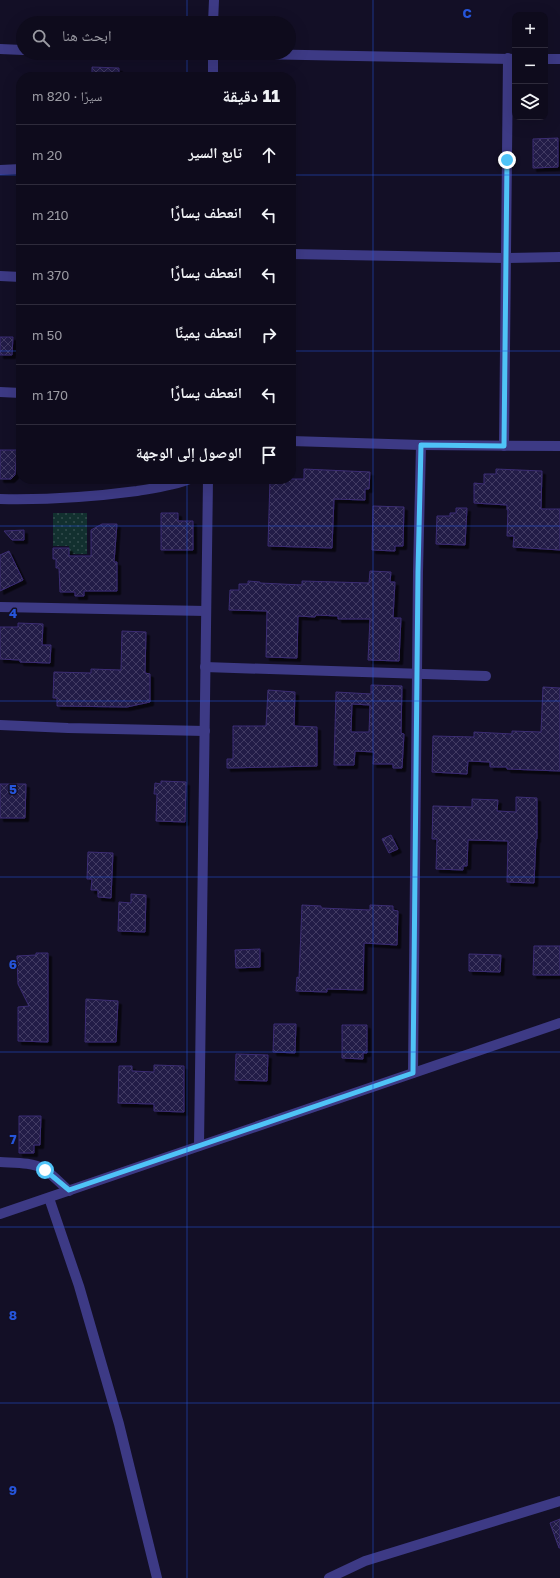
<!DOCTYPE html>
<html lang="ar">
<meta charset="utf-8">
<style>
body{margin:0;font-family:"Golos Text","Noto Naskh Arabic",sans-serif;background:#171425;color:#f1f3f6;direction:rtl}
.controls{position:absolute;right:12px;top:12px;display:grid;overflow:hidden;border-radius:8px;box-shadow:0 4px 16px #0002}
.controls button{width:36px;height:36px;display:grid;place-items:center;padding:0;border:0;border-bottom:1px solid #2e2b3b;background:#0e0b1c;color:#f1f3f6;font:20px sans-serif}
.stop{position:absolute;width:12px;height:12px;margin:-9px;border:3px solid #4fc3f7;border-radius:50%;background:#fff}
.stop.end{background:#4fc3f7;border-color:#fff;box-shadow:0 1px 4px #0008}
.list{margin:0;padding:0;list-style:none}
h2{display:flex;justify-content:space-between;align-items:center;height:52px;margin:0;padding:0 16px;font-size:17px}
h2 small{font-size:13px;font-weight:400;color:#9b9ba3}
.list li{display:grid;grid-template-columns:26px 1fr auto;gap:12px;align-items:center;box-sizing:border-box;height:60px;padding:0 16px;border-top:1px solid #2e2b3b}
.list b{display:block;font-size:15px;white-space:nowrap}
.list em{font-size:13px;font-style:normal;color:#9b9ba3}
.icon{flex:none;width:22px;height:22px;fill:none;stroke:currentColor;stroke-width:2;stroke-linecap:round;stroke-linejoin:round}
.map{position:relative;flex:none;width:560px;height:1578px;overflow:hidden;direction:ltr}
.search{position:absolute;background:#0e0b1c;box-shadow:0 4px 16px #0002;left:16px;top:16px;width:280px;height:44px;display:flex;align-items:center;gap:10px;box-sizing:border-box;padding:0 14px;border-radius:22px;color:#9b9ba3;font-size:15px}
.panel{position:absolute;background:#0e0b1c;box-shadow:0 4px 16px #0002;left:16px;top:72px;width:280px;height:412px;border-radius:16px;direction:rtl}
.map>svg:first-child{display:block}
.garden{fill:url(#garden-dots)}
.building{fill:url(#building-cross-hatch);stroke:#3b2d73;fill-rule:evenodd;filter:url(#shadow)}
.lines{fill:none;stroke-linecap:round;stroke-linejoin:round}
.minor{stroke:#3d3a85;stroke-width:10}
.route{stroke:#4fc3f7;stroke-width:5}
.grid{fill:none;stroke:#2655da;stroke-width:1;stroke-opacity:0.55}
.grid-label{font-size:13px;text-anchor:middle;font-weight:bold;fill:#2655da;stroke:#130f26;stroke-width:3;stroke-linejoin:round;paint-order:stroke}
</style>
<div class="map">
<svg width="560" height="1578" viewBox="0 0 560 1578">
<defs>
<pattern id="garden-dots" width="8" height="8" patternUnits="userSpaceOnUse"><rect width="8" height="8" fill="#12302f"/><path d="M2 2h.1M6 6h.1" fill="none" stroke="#344d4e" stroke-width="1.8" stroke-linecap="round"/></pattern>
<pattern id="building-cross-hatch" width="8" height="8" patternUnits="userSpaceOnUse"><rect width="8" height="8" fill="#241b47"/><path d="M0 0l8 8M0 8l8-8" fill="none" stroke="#433b63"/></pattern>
<filter id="shadow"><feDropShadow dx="3.5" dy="3.5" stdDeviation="0" flood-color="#0009"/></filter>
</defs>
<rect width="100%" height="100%" fill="#130f26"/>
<polygon class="garden" points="53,513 87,513 87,554 69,554 69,546 53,546"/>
<g class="building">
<polygon points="92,67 119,68 119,77 92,77"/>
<polygon points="558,138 558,167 533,168 533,139"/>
<polygon points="0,337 13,337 12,355 0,355"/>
<polygon points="0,450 17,450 15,475 11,479 0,479"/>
<polygon points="304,469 370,472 369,489 365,489 365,500 334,499 332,548 268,546 270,479 304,479"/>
<polygon points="496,469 542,471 541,509 560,509 560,550 513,547 514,536 507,536 508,510 507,510 507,505 474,503 474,483 484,484 484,474 496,474"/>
<polygon points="373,506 404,507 403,546 395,546 395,551 372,550"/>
<polygon points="456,508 467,508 465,545 436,544 437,516 450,516 450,513 456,513"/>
<polygon points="161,513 178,513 178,521 193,521 193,550 161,550"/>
<polygon points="102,524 117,524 114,562 117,562 117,591 84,591 84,596 75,596 75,592 60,592 59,568 56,568 56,559 53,559 53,548 69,548 69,556 91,556 91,530"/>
<polygon points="24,530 24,540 12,540 4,531"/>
<polygon points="9,551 23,580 0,591 0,555"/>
<polygon points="370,571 391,572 390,582 395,582 393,618 401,618 399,661 368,660 370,619 338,619 338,616 316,615 315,617 298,616 297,658 266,657 267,611 229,610 230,590 239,590 239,584 248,584 248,581 260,582 260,583 302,585 302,581 369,583"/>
<polygon points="18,623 43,624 42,645 51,645 50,663 20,662 20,660 0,659 0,627 18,627"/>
<polygon points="122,631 146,632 145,673 150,674 150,702 127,707 57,706 57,698 53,698 54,672 91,673 91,669 121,670"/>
<path d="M371,685L402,686L401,733L404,734L402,768H393V764H373L374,752L355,751L354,765H334L336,692L371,694ZM352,704L370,705L369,732H351Z"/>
<polygon points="543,687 560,688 560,771 507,769 507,767 490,767 490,762 468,761 467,774 432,772 433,736 474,737 474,732 512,734 512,731 541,732"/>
<polygon points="268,690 295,692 294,726 317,727 317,766 227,768 227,759 233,759 233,726 266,726"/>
<polygon points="161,781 186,782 185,822 156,821 157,794 154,794 155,783 161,784"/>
<polygon points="0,784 26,784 25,818 0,818"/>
<polygon points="516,797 537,798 537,839 536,839 534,883 507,882 508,841 468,840 467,866 463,866 463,870 436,869 437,839 432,839 433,806 472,807 472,799 498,800 497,811 516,812"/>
<polygon points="391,835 398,849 389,853 382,839"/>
<polygon points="88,852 113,853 111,898 98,897 98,890 91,890 92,879 87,879"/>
<polygon points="131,894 146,895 145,932 118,931 119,902 131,903"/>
<polygon points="302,905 321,906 321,908 370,910 370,905 393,906 393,910 398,911 397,945 364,943 363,990 327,989 327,992 296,991 297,977 299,978"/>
<polygon points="534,946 560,946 560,975 533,975"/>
<polygon points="260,949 260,967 236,968 235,950"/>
<polygon points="36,953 48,953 48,1042 18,1041 18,1007 29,1006 18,984 17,956 36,955"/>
<polygon points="469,954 501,955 500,972 469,971"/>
<polygon points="86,999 118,1001 116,1042 85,1042"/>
<polygon points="274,1024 296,1024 295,1053 273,1052"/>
<polygon points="342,1025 367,1025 367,1053 363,1053 363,1059 342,1058"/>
<polygon points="236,1054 268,1055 267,1081 235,1080"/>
<polygon points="154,1065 184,1066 184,1112 154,1111 154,1104 118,1103 119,1066 132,1066 132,1071 154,1072"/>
<polygon points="19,1116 41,1116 40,1145 34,1145 34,1153 19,1153"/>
<polygon points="560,1519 560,1548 559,1548 550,1523"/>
</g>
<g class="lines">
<g class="minor">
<polyline points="213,23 214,0"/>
<polyline points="0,49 23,50"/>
<polyline points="197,53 515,59"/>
<polyline points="213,53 213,77"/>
<polyline points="545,59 560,59"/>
<polyline points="0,170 21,169"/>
<polyline points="291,254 505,258 560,257"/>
<polyline points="0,276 21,277"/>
<polyline points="0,392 21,393"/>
<polyline points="291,441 421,445 560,446"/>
<polyline points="504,446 508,58"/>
<path d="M0,499C46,500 92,497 137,491C155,488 173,486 190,479"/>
<polyline points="0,607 206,611"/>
<polyline points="205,667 486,676"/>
<polyline points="0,725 68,728 205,731"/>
<polyline points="413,1073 418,572 421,445"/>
<polyline points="199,1146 208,479"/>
<path d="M0,1162C15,1163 31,1162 44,1169C53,1175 61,1184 69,1191"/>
<polyline points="49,1198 79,1286 119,1424 157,1578"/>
<polyline points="0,1214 560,1023"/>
<polyline points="329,1578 365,1561 560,1501"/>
</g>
</g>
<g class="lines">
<polyline class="route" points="45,1170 69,1190 413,1073 418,572 421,445 504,446 507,160"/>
</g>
<path class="grid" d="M187,0V23M373,0V1578M187,53V77M0,175H21M291,175H560M0,351H21M291,351H560M187,479V1578M0,526H560M0,701H560M0,877H560M0,1052H560M0,1227H560M0,1403H560"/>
<g class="grid-label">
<text x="467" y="18">C</text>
<text x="13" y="618">4</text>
<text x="13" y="794">5</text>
<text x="13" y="969">6</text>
<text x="13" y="1144">7</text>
<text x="13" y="1320">8</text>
<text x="13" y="1495">9</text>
</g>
</svg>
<div class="controls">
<button>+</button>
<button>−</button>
<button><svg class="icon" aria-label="layers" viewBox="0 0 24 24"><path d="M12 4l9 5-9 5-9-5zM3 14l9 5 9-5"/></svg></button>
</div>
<div class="stop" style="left:45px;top:1170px"></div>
<div class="stop end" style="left:507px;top:160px"></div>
<div class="search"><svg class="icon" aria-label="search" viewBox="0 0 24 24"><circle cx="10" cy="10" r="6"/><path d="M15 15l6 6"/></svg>ابحث هنا</div>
<section class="panel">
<h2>11 دقيقة<small>سيرًا · 820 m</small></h2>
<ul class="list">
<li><svg class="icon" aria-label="ahead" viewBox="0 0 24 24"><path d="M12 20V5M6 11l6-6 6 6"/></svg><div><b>تابع السير</b></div><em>20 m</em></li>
<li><svg class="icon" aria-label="left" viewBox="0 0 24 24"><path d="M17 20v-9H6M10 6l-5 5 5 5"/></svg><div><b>انعطف يسارًا</b></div><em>210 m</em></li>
<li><svg class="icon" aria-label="left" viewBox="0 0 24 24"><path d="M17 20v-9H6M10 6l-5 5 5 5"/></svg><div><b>انعطف يسارًا</b></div><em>370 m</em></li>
<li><svg class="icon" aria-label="right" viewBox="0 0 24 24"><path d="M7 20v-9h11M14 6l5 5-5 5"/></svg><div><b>انعطف يمينًا</b></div><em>50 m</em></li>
<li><svg class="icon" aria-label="left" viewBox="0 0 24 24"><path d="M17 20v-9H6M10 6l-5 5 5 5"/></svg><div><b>انعطف يسارًا</b></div><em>170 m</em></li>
<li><svg class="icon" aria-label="arrive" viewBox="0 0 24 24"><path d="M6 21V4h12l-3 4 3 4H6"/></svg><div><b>الوصول إلى الوجهة</b></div></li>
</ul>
</section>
</div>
